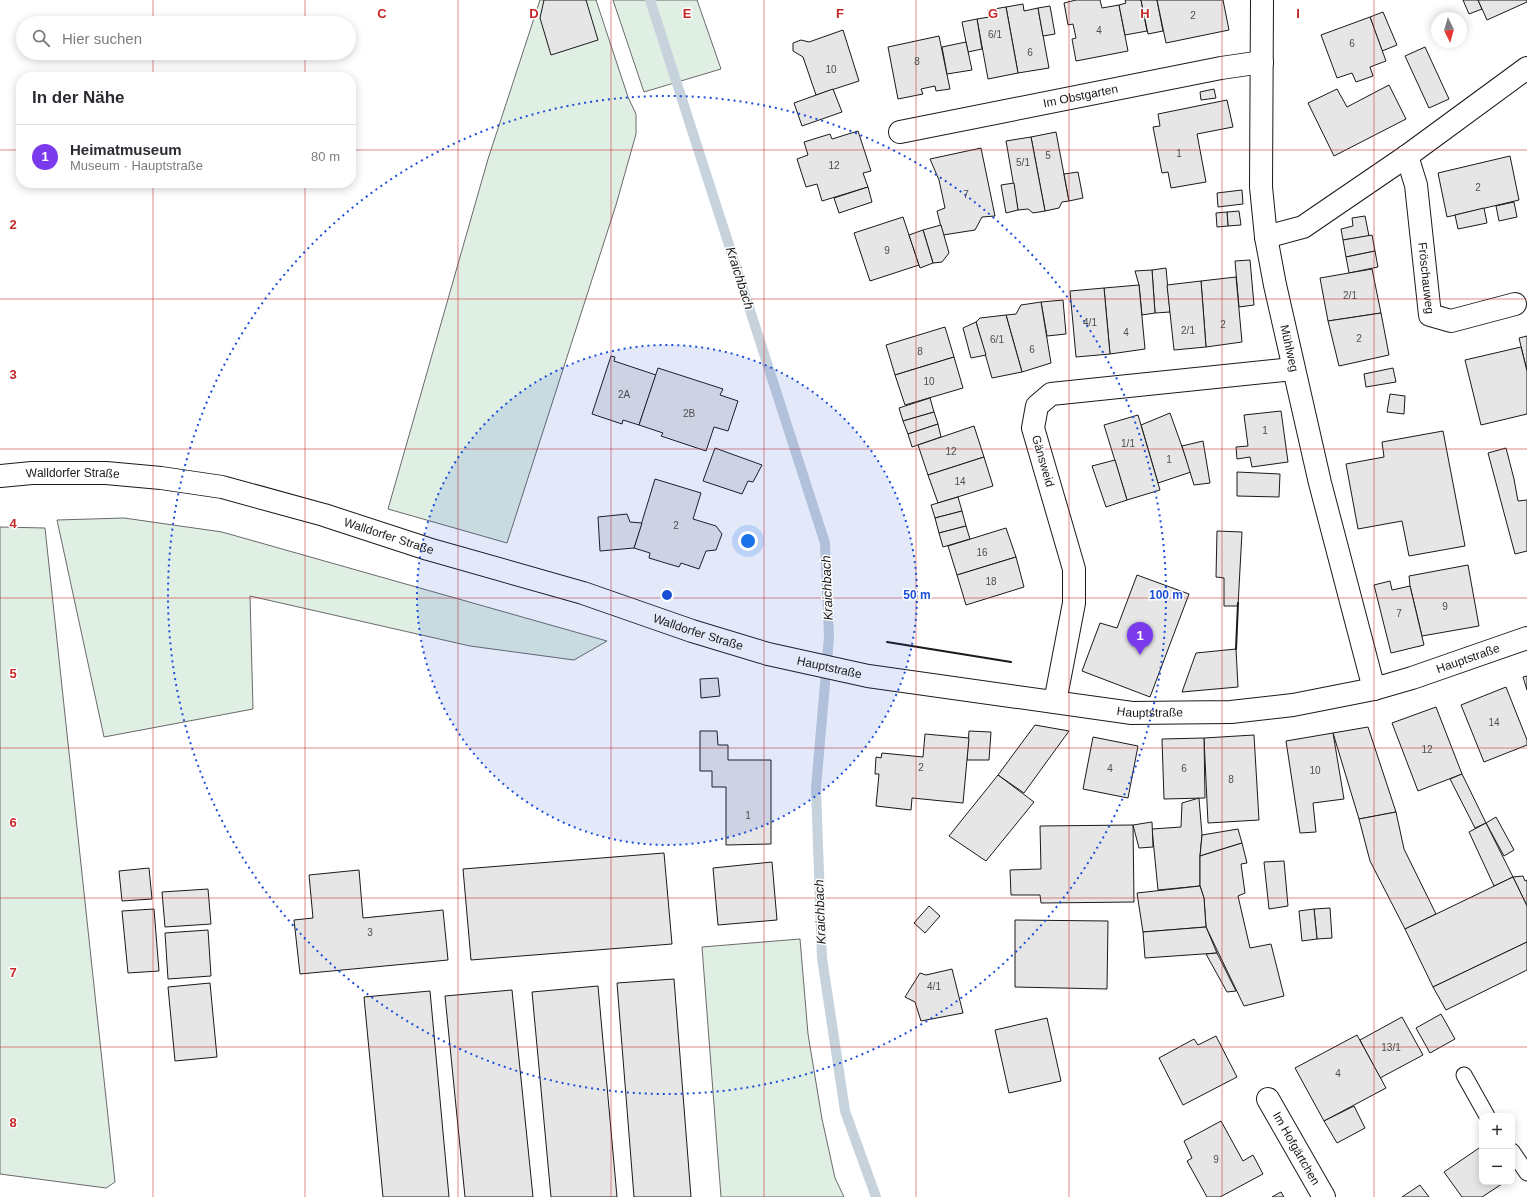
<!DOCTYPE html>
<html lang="de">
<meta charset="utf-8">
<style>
body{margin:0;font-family:Arial,sans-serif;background:#f2f2f3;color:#2b2b33}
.controls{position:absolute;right:12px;bottom:12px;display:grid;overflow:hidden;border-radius:8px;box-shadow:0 2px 10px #0003}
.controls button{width:36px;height:36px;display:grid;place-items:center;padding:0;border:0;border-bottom:1px solid #e1e1e2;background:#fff;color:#2b2b33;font:20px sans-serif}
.compass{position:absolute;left:1431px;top:12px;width:36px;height:36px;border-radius:50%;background:#fff;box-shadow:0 2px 10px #0003;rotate:175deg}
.you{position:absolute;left:748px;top:541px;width:14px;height:14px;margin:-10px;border:3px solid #fff;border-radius:50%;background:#1a73e8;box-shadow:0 0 0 6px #1a73e833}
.badge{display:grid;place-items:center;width:26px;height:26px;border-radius:50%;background:#7c3aed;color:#fff;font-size:13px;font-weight:700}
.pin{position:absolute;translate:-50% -33px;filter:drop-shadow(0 1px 2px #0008)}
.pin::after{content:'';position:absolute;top:21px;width:14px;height:12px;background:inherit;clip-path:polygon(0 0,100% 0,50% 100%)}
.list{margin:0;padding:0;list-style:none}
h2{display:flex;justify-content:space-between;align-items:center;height:52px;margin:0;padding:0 16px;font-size:17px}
h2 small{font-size:13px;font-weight:400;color:#7c7c81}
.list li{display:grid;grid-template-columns:26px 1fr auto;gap:12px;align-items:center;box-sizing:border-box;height:64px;padding:0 16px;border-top:1px solid #e1e1e2}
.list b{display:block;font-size:15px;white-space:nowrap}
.list p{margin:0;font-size:13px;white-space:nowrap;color:#7c7c81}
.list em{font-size:13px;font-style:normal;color:#7c7c81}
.icon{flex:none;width:22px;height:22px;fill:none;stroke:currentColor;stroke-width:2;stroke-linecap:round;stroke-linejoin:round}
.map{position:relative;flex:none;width:1527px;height:1197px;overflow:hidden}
.search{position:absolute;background:#fff;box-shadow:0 2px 10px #0003;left:16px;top:16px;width:340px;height:44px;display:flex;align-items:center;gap:10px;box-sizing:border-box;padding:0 14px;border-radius:22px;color:#7c7c81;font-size:15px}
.panel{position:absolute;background:#fff;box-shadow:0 2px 10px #0003;left:16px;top:72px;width:340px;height:116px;border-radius:16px}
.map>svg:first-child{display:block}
.green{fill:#e0efe3;stroke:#6a6a6a}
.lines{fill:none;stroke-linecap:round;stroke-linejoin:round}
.stream{stroke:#c6d2dc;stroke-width:10}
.building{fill:#e6e6e6;stroke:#1a1a1a}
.lane-casing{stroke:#1a1a1a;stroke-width:17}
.street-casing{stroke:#1a1a1a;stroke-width:24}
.secondary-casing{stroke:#1a1a1a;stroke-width:24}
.lane{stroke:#fff;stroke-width:15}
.street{stroke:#fff;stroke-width:22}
.secondary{stroke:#fff;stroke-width:22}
.wall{stroke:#1a1a1a;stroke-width:2}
.grid{fill:none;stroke:#c62828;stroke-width:1;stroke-opacity:0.55}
.ring{fill:none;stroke:#1d4ed8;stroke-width:2;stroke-dasharray:2 4}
.labels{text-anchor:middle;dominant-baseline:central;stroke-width:3;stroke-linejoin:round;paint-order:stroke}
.number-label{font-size:10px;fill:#4d4d4d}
.street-label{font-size:12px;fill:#1a1a1a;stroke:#fff}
.water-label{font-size:13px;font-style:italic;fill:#1a1a1a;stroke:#fff}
.grid-label{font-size:13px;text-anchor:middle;font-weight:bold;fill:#c62828;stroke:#fff;stroke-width:3;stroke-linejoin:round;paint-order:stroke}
.centre{fill:#1d4ed8;stroke:#fff;stroke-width:2}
.ring-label{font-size:12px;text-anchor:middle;font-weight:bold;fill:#1d4ed8;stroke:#fff;stroke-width:3;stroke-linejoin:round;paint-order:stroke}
</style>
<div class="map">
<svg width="1527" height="1197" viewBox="0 0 1527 1197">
<rect width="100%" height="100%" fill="#fff"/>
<g class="green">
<polygon points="540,0 596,0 628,97 636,114 636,134 616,205 507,543 388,509 488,159"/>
<polygon points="613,0 697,0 721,69 644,92"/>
<polygon points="124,518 222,532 607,641 574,660 470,646 250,596 253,709 104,737 57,520"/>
<polygon points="0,527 45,528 115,1182 106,1188 0,1174"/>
<polygon points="800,939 808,1034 822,1119 835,1178 844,1197 721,1197 702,947"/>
</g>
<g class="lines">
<polyline class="stream" points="650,0 825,543 829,637 816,788 822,958 845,1111 876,1197"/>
</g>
<g class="building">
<polygon points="544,0 586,0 598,40 551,55 540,18"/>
<polygon points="1076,0 1100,0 1102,8 1119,5 1128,51 1076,61 1072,39 1076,38 1073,24 1068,25 1064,3"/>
<polygon points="1125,0 1141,0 1147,31 1125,35 1119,5 1126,3"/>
<polygon points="1141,0 1157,0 1163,31 1148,34"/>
<polygon points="1157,0 1223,0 1229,30 1166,43"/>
<polygon points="1463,0 1478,0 1482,9 1469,14"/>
<polygon points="1478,0 1527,0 1527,2 1487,20"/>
<polygon points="1023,4 1024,11 1038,8 1049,68 1018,73 1006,7"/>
<polygon points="1050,6 1055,34 1043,36 1038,8"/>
<polygon points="1006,7 1018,73 988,79 977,19 989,17 988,10"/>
<polygon points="1383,12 1397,45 1382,51 1370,17"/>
<polygon points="1370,17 1386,61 1370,67 1373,76 1356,82 1352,73 1337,78 1321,35"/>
<polygon points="977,19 982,49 968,52 962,22"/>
<polygon points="843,30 859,81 816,95 803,57 793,51 793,43 801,40 809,42"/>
<polygon points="939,36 950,89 936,91 935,86 921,89 923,94 898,99 888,47"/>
<polygon points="966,42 972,70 947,74 942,47"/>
<polygon points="1425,47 1449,99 1429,108 1405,56"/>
<polygon points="1389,85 1406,119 1334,156 1308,103 1337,89 1347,107"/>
<polygon points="833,89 842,112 802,126 794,103"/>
<polygon points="1214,89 1216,98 1201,100 1200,92"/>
<polygon points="1227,100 1233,127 1197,134 1206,182 1171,188 1168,172 1162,173 1153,127 1160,126 1158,114"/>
<polygon points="858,131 871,171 863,173 868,187 822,201 817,184 806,187 797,159 808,155 804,142 830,134 832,139"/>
<polygon points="1056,132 1069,201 1062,202 1059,208 1045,211 1031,137"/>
<polygon points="1031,137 1045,211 1033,213 1028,209 1018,210 1006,141"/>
<polygon points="981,148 995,216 982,217 975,230 943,235 937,211 945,208 939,180 930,159"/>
<polygon points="1510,156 1519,200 1447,217 1438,173"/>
<polygon points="1078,172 1083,198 1069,201 1064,174"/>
<polygon points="1014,183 1018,210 1006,213 1001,185"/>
<polygon points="868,187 872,202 839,213 834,198"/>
<polygon points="1242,190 1243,204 1218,207 1217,193"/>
<polygon points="1514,202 1517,217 1499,221 1496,206"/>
<polygon points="1484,208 1487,223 1458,229 1455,215"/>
<polygon points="1239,211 1241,225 1228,226 1227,212"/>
<polygon points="1227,212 1228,226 1217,227 1216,213"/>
<polygon points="1365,216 1369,236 1343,240 1341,229 1353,226 1352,218"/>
<polygon points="903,217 919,265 870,281 854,233"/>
<polygon points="941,225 949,253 942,262 933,263 923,230"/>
<polygon points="923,230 933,263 920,268 909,235"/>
<polygon points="1372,235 1375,251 1346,257 1343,240"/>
<polygon points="1375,251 1378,267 1349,273 1346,257"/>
<polygon points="1250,260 1254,305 1239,307 1235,261"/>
<polygon points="1166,268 1170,312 1155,313 1152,270"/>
<polygon points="1372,269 1381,313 1328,321 1320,278"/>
<polygon points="1152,270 1155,313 1142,315 1139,285 1135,271"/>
<polygon points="1236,277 1242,342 1206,347 1201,281"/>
<polygon points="1201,281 1206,347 1174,350 1167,285"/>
<polygon points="1139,285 1145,349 1110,354 1104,288"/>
<polygon points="1104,288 1110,354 1076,357 1070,291"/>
<polygon points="1063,300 1066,334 1047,336 1041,302"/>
<polygon points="1041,302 1051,363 1022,372 1006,315 1016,314 1021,305"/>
<polygon points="1381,313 1389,355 1339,366 1328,321"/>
<polygon points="1006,315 1022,372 992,378 976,322 980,318"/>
<polygon points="976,322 986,355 971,358 963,328"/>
<polygon points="945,327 954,357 895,375 886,345"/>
<polygon points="1527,336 1527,371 1519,338"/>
<polygon points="1521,347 1527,371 1527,414 1481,425 1465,360"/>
<polygon points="611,356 615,357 614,361 656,375 639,425 623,420 622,424 592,414"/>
<polygon points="954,357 963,388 905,405 895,375"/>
<polygon points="658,368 723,389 720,395 738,401 728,431 714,427 706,451 661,436 663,433 639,425"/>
<polygon points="1393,368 1396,382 1366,387 1364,374"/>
<polygon points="1390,394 1405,396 1404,414 1387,412"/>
<polygon points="930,398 934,412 903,421 899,408"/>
<polygon points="1281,411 1288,462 1252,467 1250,457 1237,459 1236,447 1248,446 1244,415"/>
<polygon points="934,412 938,424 908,434 903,421"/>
<polygon points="1170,413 1191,472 1158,483 1141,425"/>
<polygon points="1138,415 1160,490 1127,500 1104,425"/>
<polygon points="938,424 941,437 912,447 908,434"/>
<polygon points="974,426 984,457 928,475 918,445"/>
<polygon points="1443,431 1465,546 1409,556 1402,521 1358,529 1346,464 1384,457 1382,442"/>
<polygon points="1203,441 1210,483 1194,485 1182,446"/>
<polygon points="715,448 762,465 753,482 748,481 742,494 703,481"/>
<polygon points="1506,448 1514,479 1518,501 1527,500 1527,551 1515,554 1488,453"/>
<polygon points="984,457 993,486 938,503 928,475"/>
<polygon points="1115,460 1127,500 1106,507 1092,466"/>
<polygon points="1237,472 1280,474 1279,497 1237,496"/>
<polygon points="655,479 701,493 693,519 716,526 722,534 716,550 706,551 699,569 681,563 679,567 649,558 650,553 634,548"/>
<polygon points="958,497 962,511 935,518 931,505"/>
<polygon points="962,511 966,526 939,533 935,518"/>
<polygon points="627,514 630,522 642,523 634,548 600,551 598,517"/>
<polygon points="966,526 970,539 943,547 939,533"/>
<polygon points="1006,528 1016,557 957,575 948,546"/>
<polygon points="1217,531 1242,532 1238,606 1224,606 1224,578 1216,577"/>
<polygon points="1016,557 1024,587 966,605 957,575"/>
<polygon points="1468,565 1479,626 1422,636 1410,586 1409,576"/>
<polygon points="1137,575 1189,594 1150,697 1082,671 1100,623 1117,628"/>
<polygon points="1390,581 1392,590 1410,586 1424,645 1391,653 1374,585"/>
<polygon points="1236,649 1238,687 1182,692 1196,653"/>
<polygon points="1527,676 1527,690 1523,677"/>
<polygon points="718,678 720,696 701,698 700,679"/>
<polygon points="1506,687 1527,740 1527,745 1484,762 1461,705"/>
<polygon points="1436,707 1462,774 1418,791 1392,723"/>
<polygon points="1035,725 1069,731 1024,793 998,775"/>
<polygon points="1368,727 1396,812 1359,819 1333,733"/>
<polygon points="700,731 717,731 718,745 728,745 728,760 771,760 771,844 726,845 726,787 712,787 712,771 700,771"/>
<polygon points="969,731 991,732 989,760 967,760"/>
<polygon points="1333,733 1344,799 1313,803 1316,832 1300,833 1286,741"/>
<polygon points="925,734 969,738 963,803 912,798 911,810 876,806 879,774 875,774 876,757 881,758 882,753 923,757"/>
<polygon points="1254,735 1259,820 1208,823 1204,738"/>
<polygon points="1093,737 1138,746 1128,798 1083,789"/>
<polygon points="1204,738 1205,798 1164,799 1162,739"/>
<polygon points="1462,774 1486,823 1475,828 1450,779"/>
<polygon points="998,775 1034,802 986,861 949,836"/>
<polygon points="1199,798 1202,835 1200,856 1200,886 1158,890 1152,829 1181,827 1182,803"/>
<polygon points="1396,812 1404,849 1436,914 1405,929 1370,861 1359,819"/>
<polygon points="1496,817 1514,850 1504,856 1486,823"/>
<polygon points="1152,822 1153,847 1139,848 1133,825"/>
<polygon points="1486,823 1513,877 1494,886 1469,832"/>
<polygon points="1133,825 1134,902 1041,903 1040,895 1011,895 1010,870 1041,869 1040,826"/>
<polygon points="1238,829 1242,843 1200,856 1202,835"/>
<polygon points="1242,843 1247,863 1241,864 1245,893 1238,896 1250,948 1271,944 1284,996 1244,1006 1206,927 1204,898 1200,886 1200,856"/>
<polygon points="664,853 672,944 471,960 463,869"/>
<polygon points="1284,861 1288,906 1269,909 1264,862"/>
<polygon points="772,862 777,920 718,925 713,868"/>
<polygon points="149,868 152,899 122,901 119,871"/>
<polygon points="359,870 363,918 443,910 448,960 300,974 294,920 313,918 309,875"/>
<polygon points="1523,876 1525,881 1527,880 1527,906 1513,877"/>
<polygon points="1513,877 1527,906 1527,942 1433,987 1405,929"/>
<polygon points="1200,886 1204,898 1206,927 1143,932 1137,893"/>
<polygon points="208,889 211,924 165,927 162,892"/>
<polygon points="929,906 940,916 925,933 914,923"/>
<polygon points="1330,908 1332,938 1317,939 1314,909"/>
<polygon points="154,909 159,971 128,973 122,911"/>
<polygon points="1314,909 1317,939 1302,941 1299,911"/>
<polygon points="1015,920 1108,921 1107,989 1015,987"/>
<polygon points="1206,927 1217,953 1145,958 1143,932"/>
<polygon points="208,930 211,976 168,979 165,933"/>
<polygon points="1527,942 1527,970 1446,1010 1433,987"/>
<polygon points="1217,953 1236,991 1227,992 1206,954"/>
<polygon points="952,969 963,1013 921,1021 915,1002 905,997 920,973 926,975"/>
<polygon points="674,979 691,1197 634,1197 617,983"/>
<polygon points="210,983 217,1057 175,1061 168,987"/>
<polygon points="598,986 617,1197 551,1197 532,992"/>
<polygon points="512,990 533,1197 465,1197 445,996"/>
<polygon points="430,991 449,1197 383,1197 364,997"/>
<polygon points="1441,1014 1455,1039 1430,1053 1416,1028"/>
<polygon points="1402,1017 1423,1055 1380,1078 1360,1040"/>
<polygon points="1047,1018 1061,1081 1009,1093 995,1030"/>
<polygon points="1357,1035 1386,1088 1324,1121 1295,1068"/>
<polygon points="1216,1036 1237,1077 1183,1105 1159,1058 1194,1039 1198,1045"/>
<polygon points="1354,1106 1365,1128 1337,1143 1324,1121"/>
<polygon points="1221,1121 1243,1161 1253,1155 1263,1174 1220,1197 1207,1197 1187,1161 1192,1158 1184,1141"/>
<polygon points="1482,1146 1482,1182 1505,1182 1482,1197 1462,1197 1444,1172"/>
<polygon points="1420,1185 1429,1197 1402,1197"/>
<polygon points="1281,1192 1284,1197 1272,1197 1279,1193"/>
</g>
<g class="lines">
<defs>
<g id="lane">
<polyline points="1464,1075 1487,1116"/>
<polyline points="1512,1151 1527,1173"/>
</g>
<g id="street">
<path id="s1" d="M1262,0L1261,187L1266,237L1275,285L1320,483L1374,689"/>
<path id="s2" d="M900,132L1221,68L1262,62"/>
<path id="s3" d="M1407,156L1416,185L1430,315L1451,321L1515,304"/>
<polyline points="1266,237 1303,227 1407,156 1527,68"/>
<polyline points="1055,702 1074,603 1074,569 1033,428 1037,406 1051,394 1293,369"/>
<path id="s4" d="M1268,1099L1324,1197"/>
</g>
<g id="secondary">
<path id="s5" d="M0,476L32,473H106L161,478L222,487L324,515L428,549L583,593L692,631L768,654L868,676L1132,713L1231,712L1293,705L1374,689L1412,678L1527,638"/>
</g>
</defs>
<use href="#lane" class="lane-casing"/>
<use href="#street" class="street-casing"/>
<use href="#secondary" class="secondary-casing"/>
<use href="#lane" class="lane"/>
<use href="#street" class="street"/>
<use href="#secondary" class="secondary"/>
<g class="wall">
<polyline points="887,642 1011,662"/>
<polyline points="1236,649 1238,603"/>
</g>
</g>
<path class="grid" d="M153,0V23M305,0V23M458,0V1197M611,0V1197M764,0V1197M916,0V1197M1069,0V1197M1222,0V1197M1374,0V1197M153,53V77M305,53V77M0,150H21M351,150H1527M153,183V1197M305,183V1197M0,299H1527M0,449H1527M0,598H1527M0,748H1527M0,898H1527M0,1047H1527"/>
<circle cx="667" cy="595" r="250" fill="#1d4ed8" fill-opacity=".12"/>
<g class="ring">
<circle cx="667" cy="595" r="250"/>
<circle cx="667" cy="595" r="499"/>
</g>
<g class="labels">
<g class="number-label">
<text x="1193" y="15">2</text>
<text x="1099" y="30">4</text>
<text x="995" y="34">6/1</text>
<text x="1352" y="43">6</text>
<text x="1030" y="52">6</text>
<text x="917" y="61">8</text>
<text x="831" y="69">10</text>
<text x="1179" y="153">1</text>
<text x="1048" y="155">5</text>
<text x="1023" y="162">5/1</text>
<text x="834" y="165">12</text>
<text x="1478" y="187">2</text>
<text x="966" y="194">7</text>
<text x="887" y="250">9</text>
<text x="1350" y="295">2/1</text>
<text x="1090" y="322">4/1</text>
<text x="1223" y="324">2</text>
<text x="1188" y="330">2/1</text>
<text x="1126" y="332">4</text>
<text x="1359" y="338">2</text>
<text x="997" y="339">6/1</text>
<text x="1032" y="349">6</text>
<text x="920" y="351">8</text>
<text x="929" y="381">10</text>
<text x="624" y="394">2A</text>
<text x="689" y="413">2B</text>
<text x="1265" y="430">1</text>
<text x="1128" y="443">1/1</text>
<text x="951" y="451">12</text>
<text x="1169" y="459">1</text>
<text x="960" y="481">14</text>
<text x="676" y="525">2</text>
<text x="982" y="552">16</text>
<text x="991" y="581">18</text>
<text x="1445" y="606">9</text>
<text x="1399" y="613">7</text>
<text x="1494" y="722">14</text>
<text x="1427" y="749">12</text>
<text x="921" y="767">2</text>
<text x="1110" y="768">4</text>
<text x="1184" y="768">6</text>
<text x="1315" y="770">10</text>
<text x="1231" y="779">8</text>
<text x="748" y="815">1</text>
<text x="370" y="932">3</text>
<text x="934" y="986">4/1</text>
<text x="1391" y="1047">13/1</text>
<text x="1338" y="1073">4</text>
<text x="1216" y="1159">9</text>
</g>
<g class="street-label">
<text stroke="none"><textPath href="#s2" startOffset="184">Im Obstgarten</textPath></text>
<text stroke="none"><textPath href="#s3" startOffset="124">Fröschauweg</textPath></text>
<text stroke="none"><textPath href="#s1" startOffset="351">Mühlweg</textPath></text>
<text transform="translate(1043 461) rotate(74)">Gänsweid</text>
<text stroke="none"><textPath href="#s5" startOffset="73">Walldorfer Straße</textPath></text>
<text stroke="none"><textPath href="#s5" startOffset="397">Walldorfer Straße</textPath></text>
<text stroke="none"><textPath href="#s5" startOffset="721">Walldorfer Straße</textPath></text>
<text stroke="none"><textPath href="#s5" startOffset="1506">Hauptstraße</textPath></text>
<text stroke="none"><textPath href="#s5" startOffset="857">Hauptstraße</textPath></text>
<text stroke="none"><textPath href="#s5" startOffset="1181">Hauptstraße</textPath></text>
<text stroke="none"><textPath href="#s4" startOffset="57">Im Hofgärtchen</textPath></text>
</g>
<g class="water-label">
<text transform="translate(740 278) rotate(72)">Kraichbach</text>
<text transform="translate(827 588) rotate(-92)">Kraichbach</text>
<text transform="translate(820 912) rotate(-92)">Kraichbach</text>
</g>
</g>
<g class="grid-label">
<text x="382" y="18">C</text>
<text x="534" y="18">D</text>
<text x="687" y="18">E</text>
<text x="840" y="18">F</text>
<text x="993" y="18">G</text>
<text x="1145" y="18">H</text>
<text x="1298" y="18">I</text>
<text x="13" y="229">2</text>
<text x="13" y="379">3</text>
<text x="13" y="528">4</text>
<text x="13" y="678">5</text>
<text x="13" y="827">6</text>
<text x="13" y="977">7</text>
<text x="13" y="1127">8</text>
</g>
<circle cx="667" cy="595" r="6" class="centre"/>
<g class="ring-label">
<text x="917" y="599">50 m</text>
<text x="1166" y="599">100 m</text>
</g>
</svg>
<div class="controls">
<button>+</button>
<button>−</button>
</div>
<svg class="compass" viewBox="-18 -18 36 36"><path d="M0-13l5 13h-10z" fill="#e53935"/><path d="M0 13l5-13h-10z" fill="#7c7c81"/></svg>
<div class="you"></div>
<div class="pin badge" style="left:1140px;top:655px">1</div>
<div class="search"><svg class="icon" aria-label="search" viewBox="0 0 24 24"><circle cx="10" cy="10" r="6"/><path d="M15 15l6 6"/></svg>Hier suchen</div>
<section class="panel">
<h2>In der Nähe<small></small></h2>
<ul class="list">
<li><span class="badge">1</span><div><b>Heimatmuseum</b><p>Museum · Hauptstraße</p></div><em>80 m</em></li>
</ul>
</section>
</div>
